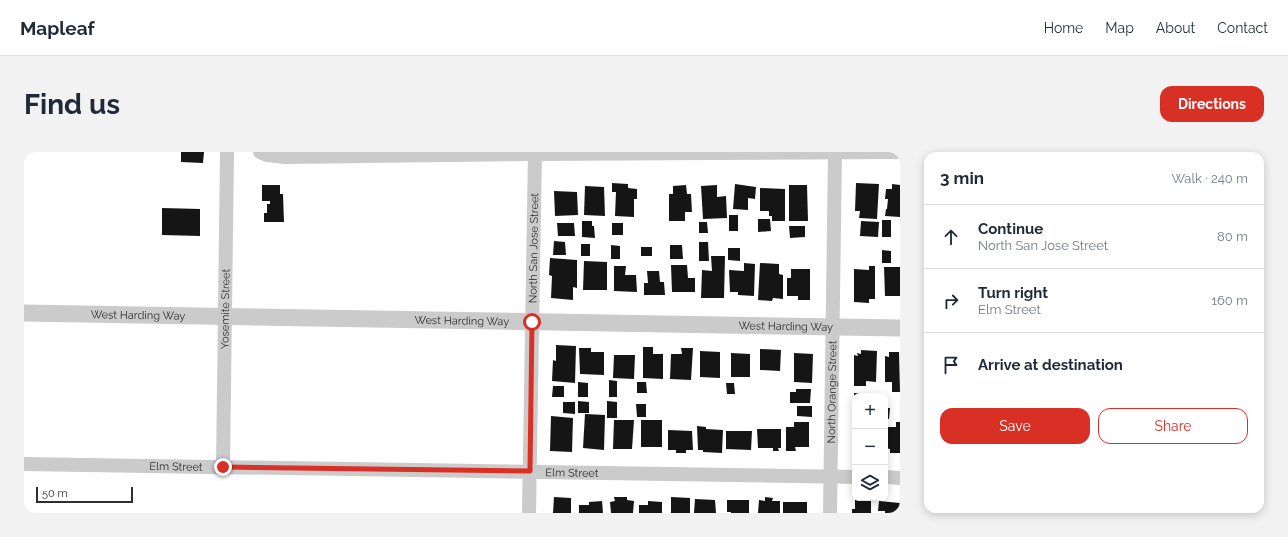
<!DOCTYPE html>
<meta charset="utf-8">
<style>
body{margin:0;font-family:Raleway,sans-serif;background:#f2f2f3;color:#1f2937}
.controls{position:absolute;right:12px;bottom:12px;display:grid;overflow:hidden;border-radius:8px;box-shadow:0 2px 10px #0003}
.controls button{width:36px;height:36px;display:grid;place-items:center;padding:0;border:0;border-bottom:1px solid #e0e1e3;background:#fff;color:#1f2937;font:20px sans-serif}
.scale{position:absolute;left:12px;bottom:10px;width:97px;box-sizing:border-box;padding-left:4px;border:2px solid #2e2e2e;border-top:0;font-size:11px;line-height:14px;white-space:nowrap;color:#2e2e2e;-webkit-text-stroke:3px #fff;paint-order:stroke}
.stop{position:absolute;width:12px;height:12px;margin:-9px;border:3px solid #d93025;border-radius:50%;background:#fff}
.stop.end{background:#d93025;border-color:#fff;box-shadow:0 1px 4px #0008}
.list{margin:0;padding:0;list-style:none}
h2{display:flex;justify-content:space-between;align-items:center;height:52px;margin:0;padding:0 16px;font-size:17px}
h2 small{font-size:13px;font-weight:400;color:#747a83}
.list li{display:grid;grid-template-columns:26px 1fr auto;gap:12px;align-items:center;box-sizing:border-box;height:64px;padding:0 16px;border-top:1px solid #e0e1e3}
.list b{display:block;font-size:15px;white-space:nowrap}
.list p{margin:0;font-size:13px;white-space:nowrap;color:#747a83}
.list em{font-size:13px;font-style:normal;color:#747a83}
.actions{display:flex;gap:8px;padding:12px 16px}
.actions a{flex:1;padding:9px 0;border:1px solid #d93025;border-radius:12px;text-align:center;font-size:14px;color:#d93025}
.actions .main{background:#d93025;color:#fff}
.icon{flex:none;width:22px;height:22px;fill:none;stroke:currentColor;stroke-width:2;stroke-linecap:round;stroke-linejoin:round}
.map{position:relative;flex:none;width:876px;height:361px;overflow:hidden;border-radius:12px}
header{display:flex;align-items:center;gap:24px;box-sizing:border-box;height:56px;padding:0 20px;background:#fff;border-bottom:1px solid #e0e1e3}
header strong{font-size:19px}
nav{display:flex;gap:22px;margin-inline-start:auto;font-size:14px}
.intro{display:flex;align-items:center;justify-content:space-between;box-sizing:border-box;height:96px;padding:0 24px}
h1{margin:0;font-size:28px}
.button{padding:10px 18px;border-radius:12px;background:#d93025;color:#fff;font-size:14px;font-weight:700}
main{display:flex;gap:24px;padding:0 24px}
aside{flex:1;background:#fff;border-radius:12px;box-shadow:0 2px 10px #0003}
.map>svg:first-child{display:block}
.building{fill:#151515}
.lines{fill:none;stroke-linecap:round;stroke-linejoin:round}
.minor{stroke:#cbcbcb;stroke-width:14}
.tertiary{stroke:#cbcbcb;stroke-width:17}
.route{stroke:#d93025;stroke-width:5}
.labels{text-anchor:middle;dominant-baseline:central;stroke-width:4;stroke-linejoin:round;paint-order:stroke}
.street-label{font-size:11px;fill:#2e2e2e;stroke:#fff}
</style>
<header>
<strong>Mapleaf</strong>
<nav><a>Home</a><a>Map</a><a>About</a><a>Contact</a></nav>
</header>
<div class="intro"><h1>Find us</h1><a class="button">Directions</a></div>
<main>
<div class="map">
<svg width="876" height="361" viewBox="0 0 876 361">
<rect width="100%" height="100%" fill="#fff"/>
<g class="building">
<polygon points="157,0 180,0 179,11 157,10"/>
<polygon points="588,31 604,32 604,36 613,37 613,47 610,47 610,65 591,64 592,40 588,40"/>
<polygon points="832,31 855,32 853,67 835,66 836,59 831,59"/>
<polygon points="711,32 732,35 731,47 724,46 724,58 709,57"/>
<polygon points="868,32 876,33 876,65 861,64 862,57 863,57 864,47 861,47 862,37 868,37"/>
<polygon points="238,33 256,33 256,42 259,42 260,70 240,70 240,61 243,61 243,52 246,52 246,49 238,49"/>
<polygon points="662,33 663,42 667,42 668,60 661,60 661,69 645,69 645,42 649,42 649,34"/>
<polygon points="693,33 693,45 702,44 703,66 679,67 677,34"/>
<polygon points="765,33 783,33 784,69 765,69"/>
<polygon points="561,34 580,35 581,64 560,63"/>
<polygon points="736,36 761,37 761,69 748,69 748,64 745,64 745,59 736,59"/>
<polygon points="530,39 553,40 554,63 531,64"/>
<polygon points="138,56 176,57 176,84 138,83"/>
<rect x="705" y="63" width="9" height="16"/>
<polygon points="734,67 746,67 747,79 734,80"/>
<rect x="858" y="68" width="9" height="17"/>
<polygon points="558,69 568,69 568,74 570,74 571,86 558,85"/>
<polygon points="837,69 855,70 854,85 836,84"/>
<polygon points="675,70 683,70 684,81 675,81"/>
<polygon points="533,71 550,71 551,84 534,84"/>
<rect x="588" y="71" width="11" height="12"/>
<polygon points="765,74 781,74 781,85 766,86"/>
<polygon points="530,89 541,90 542,103 529,103"/>
<polygon points="675,90 684,90 685,109 675,109"/>
<rect x="557" y="92" width="9" height="12"/>
<polygon points="587,93 596,94 596,107 587,107"/>
<polygon points="646,93 658,93 659,107 646,107"/>
<rect x="617" y="95" width="11" height="9"/>
<polygon points="704,96 716,96 716,109 704,108"/>
<polygon points="858,98 867,99 867,111 858,111"/>
<polygon points="687,104 701,104 700,146 677,146 678,118 688,119"/>
<polygon points="526,106 553,108 553,136 549,135 549,148 527,146 528,124 525,123"/>
<polygon points="560,109 583,110 583,138 559,138"/>
<polygon points="720,111 731,112 730,144 714,143 714,140 706,140 705,118 720,119"/>
<polygon points="736,111 755,112 755,122 759,123 759,147 749,146 748,149 734,148"/>
<polygon points="647,113 663,113 664,126 671,126 671,140 648,140"/>
<polygon points="590,114 602,114 601,123 612,123 613,140 590,139"/>
<polygon points="845,114 851,114 851,147 845,147 845,151 830,150 830,117 845,118"/>
<polygon points="860,115 876,115 876,144 861,144"/>
<polygon points="767,117 786,117 786,148 774,148 774,144 763,144 763,126 767,126"/>
<polygon points="623,119 635,119 636,130 640,130 641,143 620,143 620,131 624,131"/>
<polygon points="532,193 552,194 551,231 528,229 529,208 532,209"/>
<polygon points="619,195 629,195 629,202 639,202 639,227 619,226"/>
<polygon points="555,196 567,196 567,200 580,200 580,223 556,222"/>
<polygon points="657,196 669,196 667,228 646,227 647,202 658,202"/>
<polygon points="736,197 757,198 756,219 736,218"/>
<polygon points="837,198 853,199 852,230 842,229 842,234 830,234 830,203 834,204 833,201 837,202"/>
<polygon points="676,199 696,200 696,226 676,225"/>
<polygon points="865,200 875,200 876,240 868,240 868,230 861,230 861,204 865,205"/>
<polygon points="707,201 726,202 726,225 707,225"/>
<polygon points="770,201 789,202 788,231 770,230"/>
<polygon points="590,203 611,203 610,227 589,226"/>
<polygon points="585,228 593,229 593,245 585,245"/>
<polygon points="554,230 564,231 564,245 554,245"/>
<polygon points="613,230 622,230 623,241 613,241"/>
<polygon points="702,231 710,231 711,242 703,242"/>
<polygon points="529,234 540,234 540,245 528,245"/>
<polygon points="772,237 787,237 786,251 766,251 766,240 772,240"/>
<rect x="830" y="241" width="18" height="3"/>
<polygon points="554,249 565,250 565,261 554,261"/>
<polygon points="583,249 593,250 593,266 583,266"/>
<polygon points="539,250 551,250 551,262 539,261"/>
<polygon points="612,252 622,252 622,265 613,265"/>
<polygon points="773,254 788,254 788,265 773,264"/>
<polygon points="861,256 866,256 865,267 861,267"/>
<polygon points="561,262 581,263 580,298 559,296"/>
<polygon points="527,264 549,266 548,300 526,299"/>
<polygon points="590,268 610,268 608,297 589,297"/>
<rect x="617" y="268" width="21" height="27"/>
<polygon points="770,270 785,270 785,295 771,295 772,299 762,299 762,275 770,275"/>
<polygon points="872,270 876,270 876,301 866,301 866,297 861,296 861,275 872,275"/>
<rect x="829" y="272" width="2" height="33"/>
<polygon points="673,274 682,275 682,277 699,278 698,301 679,300 679,298 674,298"/>
<polygon points="733,277 757,277 757,296 754,296 755,299 749,299 749,296 734,296"/>
<polygon points="644,278 668,279 669,298 662,298 662,301 652,301 652,298 644,298"/>
<polygon points="702,279 728,279 727,298 702,297"/>
<polygon points="530,345 547,346 547,361 529,361"/>
<polygon points="590,345 603,345 603,348 610,349 609,361 587,361 586,350 591,349"/>
<polygon points="647,345 666,346 666,361 647,361"/>
<polygon points="741,345 749,346 748,349 756,349 756,361 734,361 735,348 741,349"/>
<polygon points="671,347 691,348 692,361 670,361"/>
<polygon points="703,348 725,348 725,361 707,361 707,360 703,360"/>
<polygon points="831,348 847,348 847,361 828,361 828,357 831,357"/>
<polygon points="578,349 579,361 555,361 555,353 565,353 565,350"/>
<polygon points="624,349 638,350 638,361 615,361 615,353 624,353"/>
<polygon points="855,349 876,351 876,361 861,361 861,359 854,359"/>
<rect x="759" y="350" width="24" height="11"/>
</g>
<g class="lines">
<g class="minor">
<polyline points="236,0 243,3 261,5 511,2 876,0"/>
<path id="s1" d="M0,312L831,325"/>
<path id="s2" d="M199,315L203,0"/>
<polyline points="861,325 876,326"/>
<path id="s3" d="M505,361L511,0"/>
<path id="s4" d="M806,361L811,0"/>
</g>
<path class="tertiary" id="s5" d="M0,161L876,176"/>
</g>
<g class="lines">
<polyline class="route" points="199,315 506,319 508,170"/>
</g>
<g class="labels">
<g class="street-label">
<text stroke="none"><textPath href="#s3" startOffset="265">North San Jose Street</textPath></text>
<text stroke="none"><textPath href="#s2" startOffset="158">Yosemite Street</textPath></text>
<text stroke="none"><textPath href="#s5" startOffset="114">West Harding Way</textPath></text>
<text stroke="none"><textPath href="#s5" startOffset="438">West Harding Way</textPath></text>
<text stroke="none"><textPath href="#s5" startOffset="762">West Harding Way</textPath></text>
<text stroke="none"><textPath href="#s4" startOffset="121">North Orange Street</textPath></text>
<text stroke="none"><textPath href="#s1" startOffset="152">Elm Street</textPath></text>
<text stroke="none"><textPath href="#s1" startOffset="548">Elm Street</textPath></text>
</g>
</g>
</svg>
<div class="controls">
<button>+</button>
<button>−</button>
<button><svg class="icon" aria-label="layers" viewBox="0 0 24 24"><path d="M12 4l9 5-9 5-9-5zM3 14l9 5 9-5"/></svg></button>
</div>
<div class="scale">50 m</div>
<div class="stop" style="left:508px;top:170px"></div>
<div class="stop end" style="left:199px;top:315px"></div>
</div>
<aside>
<h2>3 min<small>Walk · 240 m</small></h2>
<ul class="list">
<li><svg class="icon" aria-label="ahead" viewBox="0 0 24 24"><path d="M12 20V5M6 11l6-6 6 6"/></svg><div><b>Continue</b><p>North San Jose Street</p></div><em>80 m</em></li>
<li><svg class="icon" aria-label="right" viewBox="0 0 24 24"><path d="M7 20v-9h11M14 6l5 5-5 5"/></svg><div><b>Turn right</b><p>Elm Street</p></div><em>160 m</em></li>
<li><svg class="icon" aria-label="arrive" viewBox="0 0 24 24"><path d="M6 21V4h12l-3 4 3 4H6"/></svg><div><b>Arrive at destination</b></div></li>
</ul>
<div class="actions"><a class="main">Save</a><a>Share</a></div>
</aside>
</main>
